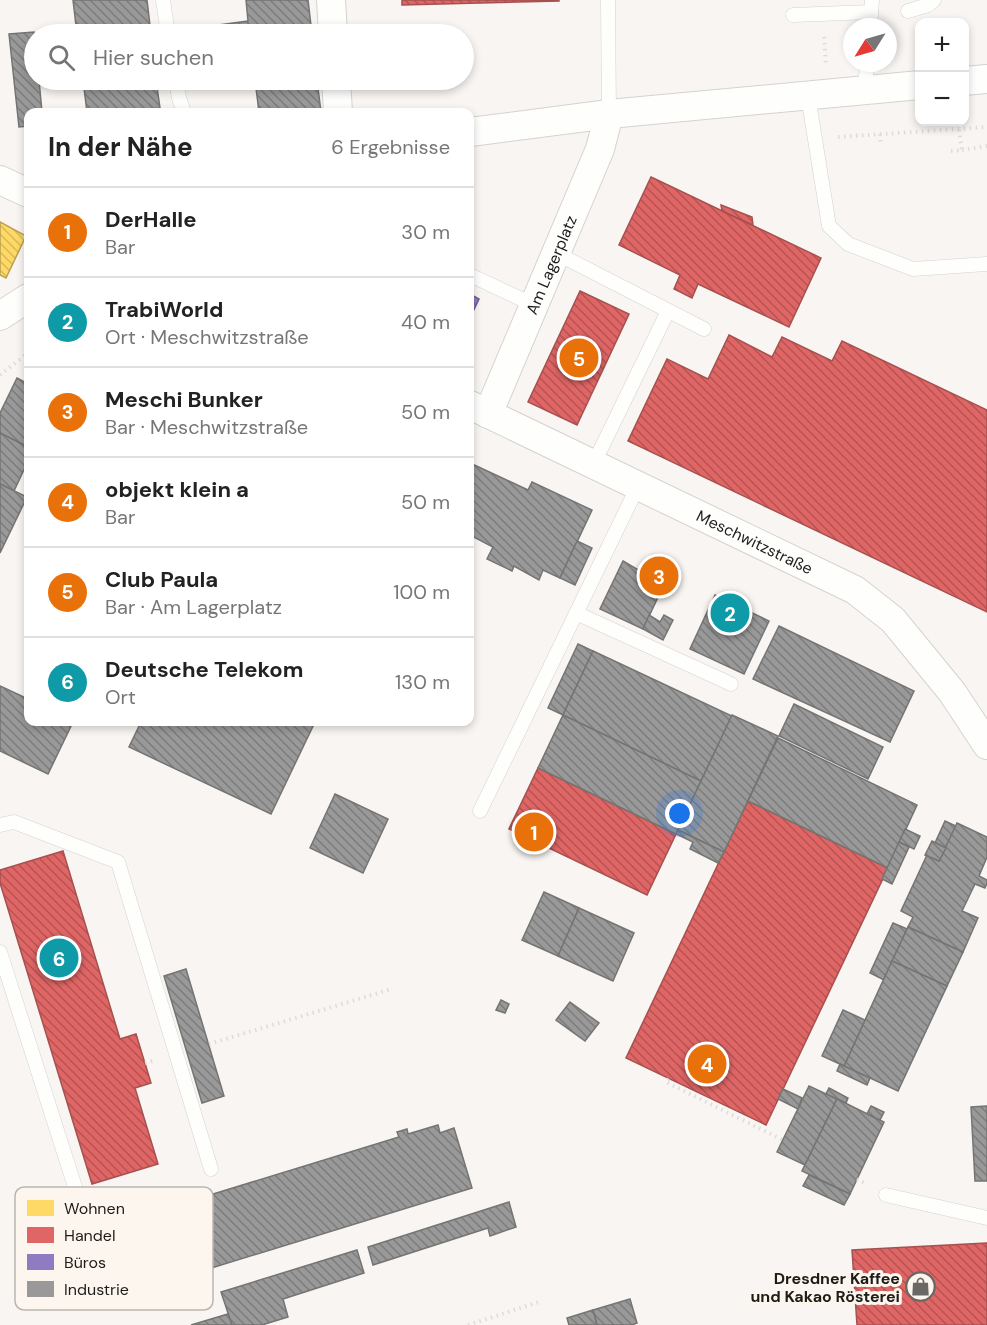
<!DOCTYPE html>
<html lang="de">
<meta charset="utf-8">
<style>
body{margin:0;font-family:"DM Sans",sans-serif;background:#f2f2f2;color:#222}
.controls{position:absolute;right:18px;top:18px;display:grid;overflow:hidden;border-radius:12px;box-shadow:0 3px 9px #0003}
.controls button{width:54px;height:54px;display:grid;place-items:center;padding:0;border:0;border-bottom:2px solid #e0e0e0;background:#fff;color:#222;font:30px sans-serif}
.compass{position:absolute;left:843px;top:18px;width:54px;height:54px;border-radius:50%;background:#fff;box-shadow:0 3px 9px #0003;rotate:233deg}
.you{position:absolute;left:680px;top:814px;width:21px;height:21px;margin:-15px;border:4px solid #fff;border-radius:50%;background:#1a73e8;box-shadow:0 0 0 9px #1a73e833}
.badge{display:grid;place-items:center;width:39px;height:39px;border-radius:50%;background:#ea580c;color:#fff;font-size:20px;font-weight:700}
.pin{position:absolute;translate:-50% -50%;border:3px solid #fff;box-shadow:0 2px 6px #0006}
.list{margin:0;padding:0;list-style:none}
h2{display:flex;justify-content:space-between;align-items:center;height:78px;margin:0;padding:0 24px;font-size:26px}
h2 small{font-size:20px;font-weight:400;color:#767676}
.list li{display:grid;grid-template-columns:39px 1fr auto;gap:18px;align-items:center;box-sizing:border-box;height:90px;padding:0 24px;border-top:2px solid #e0e0e0}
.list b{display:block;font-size:22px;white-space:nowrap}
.list p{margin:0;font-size:20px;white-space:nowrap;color:#767676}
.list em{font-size:20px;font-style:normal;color:#767676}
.icon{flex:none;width:33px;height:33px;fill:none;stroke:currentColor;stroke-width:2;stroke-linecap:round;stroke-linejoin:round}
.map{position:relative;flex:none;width:987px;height:1325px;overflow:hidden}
.search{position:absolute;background:#fff;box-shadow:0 3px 9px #0003;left:24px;top:24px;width:450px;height:66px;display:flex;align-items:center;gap:15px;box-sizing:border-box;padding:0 21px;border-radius:33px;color:#767676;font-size:22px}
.panel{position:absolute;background:#fff;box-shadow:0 3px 9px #0003;left:24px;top:108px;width:450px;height:618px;border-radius:12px}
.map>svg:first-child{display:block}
.homes{fill:url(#homes-back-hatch);stroke:#bca04f;stroke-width:1.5}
.shops{fill:url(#shops-back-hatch);stroke:#a6504f;stroke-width:1.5}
.offices{fill:url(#offices-back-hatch);stroke:#6c5f90;stroke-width:1.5}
.industry{fill:url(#industry-back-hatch);stroke:#747473;stroke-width:1.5}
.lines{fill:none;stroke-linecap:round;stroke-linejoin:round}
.lane-casing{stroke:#d5d3d0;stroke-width:15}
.street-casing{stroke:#d5d3d0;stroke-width:30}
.path{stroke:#dedcdb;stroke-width:4;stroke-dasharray:1.5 4.5;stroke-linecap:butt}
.lane{stroke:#fefefd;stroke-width:14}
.street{stroke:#fefefd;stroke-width:28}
.labels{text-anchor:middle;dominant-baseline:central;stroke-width:6;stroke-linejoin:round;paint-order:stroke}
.street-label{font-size:16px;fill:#1e1c19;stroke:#fcf6ee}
.poi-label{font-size:16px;font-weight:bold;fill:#1e1c19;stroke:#fcf6ee;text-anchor:end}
.key{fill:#fcf6ee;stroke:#b9b5ae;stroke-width:1.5}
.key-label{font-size:16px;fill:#1e1c19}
</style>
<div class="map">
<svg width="987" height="1325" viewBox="0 0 987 1325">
<defs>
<pattern id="homes-back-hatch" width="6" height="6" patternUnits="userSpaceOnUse" patternTransform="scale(1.5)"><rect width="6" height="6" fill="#ffd966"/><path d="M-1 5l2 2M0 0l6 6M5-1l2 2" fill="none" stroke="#daba58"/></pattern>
<pattern id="shops-back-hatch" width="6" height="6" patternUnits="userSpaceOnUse" patternTransform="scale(1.5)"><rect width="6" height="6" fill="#e06666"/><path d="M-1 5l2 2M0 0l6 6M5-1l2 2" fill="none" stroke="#b55353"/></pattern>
<pattern id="offices-back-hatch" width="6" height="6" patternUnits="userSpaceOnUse" patternTransform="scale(1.5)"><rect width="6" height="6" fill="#8e7cc3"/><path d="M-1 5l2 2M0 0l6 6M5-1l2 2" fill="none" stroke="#73659e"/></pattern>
<pattern id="industry-back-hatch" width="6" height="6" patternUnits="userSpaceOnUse" patternTransform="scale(1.5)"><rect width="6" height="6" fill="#999"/><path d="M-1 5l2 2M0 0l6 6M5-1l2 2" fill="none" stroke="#7c7c7c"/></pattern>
</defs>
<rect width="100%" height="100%" fill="#f8f5f2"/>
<polygon class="homes" points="0,222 26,236 6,278 0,275"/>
<g class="shops">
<polygon points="402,0 559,0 559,1 402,5"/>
<polygon points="651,177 821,258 789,327 698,284 692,298 674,289 680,275 619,245"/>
<polygon points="721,205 752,217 753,225 722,211"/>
<polygon points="580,291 629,314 577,425 528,402"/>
<polygon points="729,335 772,357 782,337 832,361 842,341 987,410 987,612 628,441 667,359 708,379"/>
<polygon points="538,768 676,834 647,895 509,829"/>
<polygon points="748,801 888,868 766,1125 626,1058"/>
<polygon points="63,851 120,1039 136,1034 151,1083 135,1088 158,1164 92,1184 0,883 0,870"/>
<polygon points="987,1243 987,1325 857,1325 852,1250"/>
</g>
<polygon class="offices" points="470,294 479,299 470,318"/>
<g class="industry">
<polygon points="73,0 147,0 151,34 77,34"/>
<polygon points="246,0 308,0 312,34 220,34 219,25 248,21"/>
<polygon points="34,32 34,80 39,80 42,112 28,112 28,126 19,127 9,34"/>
<polygon points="83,80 156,80 160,108 121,112 87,112"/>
<polygon points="255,80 317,80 321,112 259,112"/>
<polygon points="17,378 28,384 28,447 0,433 0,413"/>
<polygon points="0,433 28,447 28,461 14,491 0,484"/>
<polygon points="470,463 528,490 532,482 592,510 560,578 543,570 539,580 514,566 512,571 487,559 493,547 470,535"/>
<polygon points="0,484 27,497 0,553"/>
<polygon points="577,541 592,548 575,585 560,578"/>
<polygon points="623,561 647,575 641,587 659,595 643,629 600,609"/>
<polygon points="715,595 769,621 744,674 690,649"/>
<polygon points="649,615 660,622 664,615 673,620 663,640 643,629"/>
<polygon points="779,626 914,691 890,742 753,679"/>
<polygon points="578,644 593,651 563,715 548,708"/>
<polygon points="593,651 732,716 701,781 563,715"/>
<polygon points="0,686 28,699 28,722 73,722 48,774 0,751"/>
<polygon points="794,704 883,747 868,779 779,736"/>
<polygon points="563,715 701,781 676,834 538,768"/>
<polygon points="732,715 778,736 724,852 678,830"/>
<polygon points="141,722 315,722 271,814 129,747"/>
<polygon points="778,738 917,805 888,868 748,801"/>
<polygon points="335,794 388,819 363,873 310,848"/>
<polygon points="945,821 956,826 946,848 935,843"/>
<polygon points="957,823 987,837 987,857 979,876 987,880 987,883 985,888 975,884 962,911 978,918 963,952 908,927 913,917 901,911 927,855 939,861"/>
<polygon points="905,829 920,836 914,849 899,842"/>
<polygon points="678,830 724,852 718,863 690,849 693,842 676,834"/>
<polygon points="932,841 946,848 939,861 925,855"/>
<polygon points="899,842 909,847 892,884 882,879"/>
<polygon points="544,892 579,908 558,956 522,940"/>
<polygon points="579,908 634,933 613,981 558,956"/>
<polygon points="893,923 907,929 884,980 870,973"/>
<polygon points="908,927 963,952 947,986 892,961"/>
<polygon points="892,961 947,986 898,1091 844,1066"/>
<polygon points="186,969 224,1096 202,1103 164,976"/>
<polygon points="501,1000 509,1004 505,1013 496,1010"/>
<polygon points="570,1002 599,1023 585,1041 556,1020"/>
<polygon points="843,1010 865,1020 844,1066 822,1056"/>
<polygon points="840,1064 870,1078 867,1085 837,1071"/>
<polygon points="809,1086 837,1099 805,1165 777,1152"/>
<polygon points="829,1088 848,1098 846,1103 826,1094"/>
<polygon points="783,1089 802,1098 798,1109 778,1099"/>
<polygon points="837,1099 884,1122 850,1194 802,1171"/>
<polygon points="871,1106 884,1112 880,1120 867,1114"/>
<polygon points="987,1106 987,1181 975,1181 971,1107"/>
<polygon points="438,1125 440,1133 454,1128 472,1188 130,1293 109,1226 399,1137 397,1132 407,1129 408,1134"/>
<polygon points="809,1175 850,1194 844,1205 803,1186"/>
<polygon points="509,1202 516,1227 490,1236 488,1228 373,1265 368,1247"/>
<polygon points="357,1250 364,1273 283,1299 288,1317 262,1325 232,1325 221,1292"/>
<polygon points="630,1299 637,1323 632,1325 597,1325 593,1310"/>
<polygon points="593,1310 597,1325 569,1325 567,1318"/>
<polygon points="228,1314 232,1325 191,1325"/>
</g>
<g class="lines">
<defs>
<g id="lane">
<polyline points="163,0 168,34"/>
<polyline points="608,0 609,114"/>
<polyline points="908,11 928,5 934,0"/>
<polyline points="793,15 871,12"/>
<polyline points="870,27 872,0"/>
<polyline points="176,80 179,98 184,112"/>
<polyline points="865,90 867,63"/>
<polyline points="808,96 829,226 848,244 913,269 987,264"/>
<polyline points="556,253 704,329"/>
<polyline points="470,275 534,305"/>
<polyline points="593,465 668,311"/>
<polyline points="576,613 731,684"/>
<polyline points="480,811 638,486"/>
<polyline points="0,825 14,822 118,862 211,1169"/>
<polyline points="0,952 82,1209"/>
<polyline points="886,1195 987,1218"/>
</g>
<g id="street">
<polyline points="331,0 333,34"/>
<polyline points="336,80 338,112"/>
<polyline points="964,81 987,79"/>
<polyline points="470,132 609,114 920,85"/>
<polyline points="0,180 28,193"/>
<polyline points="0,316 28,298"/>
<path id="s1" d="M470,405L855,590L893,620L952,692L987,745"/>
<path id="s2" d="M488,414L600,149L609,114"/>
</g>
</defs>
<use href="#lane" class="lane-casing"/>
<use href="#street" class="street-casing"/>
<g class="path">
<polyline points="824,37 826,65"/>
<polyline points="880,134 881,146"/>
<polyline points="838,137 987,127"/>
<polyline points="962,150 987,146"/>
<polyline points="951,151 962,150 959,130"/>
<polyline points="0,375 28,353"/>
<polyline points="209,1044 392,989"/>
<polyline points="145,1063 156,1060"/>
<polyline points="669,1079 666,1082 783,1140"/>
<polyline points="857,1179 867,1184"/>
<polyline points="468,1325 542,1301"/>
</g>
<use href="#lane" class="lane"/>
<use href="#street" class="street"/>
</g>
<defs>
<symbol id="shop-ring" viewBox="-11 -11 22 22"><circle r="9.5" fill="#fcf6ee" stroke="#6a6865" stroke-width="1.5"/><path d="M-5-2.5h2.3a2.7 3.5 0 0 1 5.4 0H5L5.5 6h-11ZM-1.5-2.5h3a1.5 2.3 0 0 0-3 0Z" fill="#6a6865"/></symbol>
</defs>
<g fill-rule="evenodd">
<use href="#shop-ring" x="904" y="1270" width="33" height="33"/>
</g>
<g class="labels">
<g class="street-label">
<text stroke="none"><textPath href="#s2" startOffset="162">Am Lagerplatz</textPath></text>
<text stroke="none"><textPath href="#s1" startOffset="316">Meschwitzstraße</textPath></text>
</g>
<g class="poi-label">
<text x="900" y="1278">Dresdner Kaffee<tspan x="900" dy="18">und Kakao Rösterei</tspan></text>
</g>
</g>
<rect x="15" y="1187" width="198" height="123" rx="9" class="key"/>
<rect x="27" y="1200" width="27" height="16" fill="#ffd966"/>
<rect x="27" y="1227" width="27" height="16" fill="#e06666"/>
<rect x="27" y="1254" width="27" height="16" fill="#8e7cc3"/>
<rect x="27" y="1281" width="27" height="16" fill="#999"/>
<g class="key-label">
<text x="64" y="1214">Wohnen</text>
<text x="64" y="1241">Handel</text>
<text x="64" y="1268">Büros</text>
<text x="64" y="1295">Industrie</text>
</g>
</svg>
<div class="controls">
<button>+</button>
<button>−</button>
</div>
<svg class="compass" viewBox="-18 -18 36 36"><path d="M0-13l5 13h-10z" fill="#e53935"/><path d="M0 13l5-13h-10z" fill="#767676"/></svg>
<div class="you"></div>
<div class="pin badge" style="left:534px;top:832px;background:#e8710a">1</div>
<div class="pin badge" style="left:730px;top:613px;background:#0f9aa8">2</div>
<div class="pin badge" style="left:659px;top:576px;background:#e8710a">3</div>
<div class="pin badge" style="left:707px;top:1064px;background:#e8710a">4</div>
<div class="pin badge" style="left:579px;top:358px;background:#e8710a">5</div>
<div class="pin badge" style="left:59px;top:958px;background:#0f9aa8">6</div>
<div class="search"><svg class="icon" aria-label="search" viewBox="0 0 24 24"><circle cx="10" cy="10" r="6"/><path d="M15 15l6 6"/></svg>Hier suchen</div>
<section class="panel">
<h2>In der Nähe<small>6 Ergebnisse</small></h2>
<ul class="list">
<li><span class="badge" style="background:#e8710a">1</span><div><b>DerHalle</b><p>Bar</p></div><em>30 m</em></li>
<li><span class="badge" style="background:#0f9aa8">2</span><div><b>TrabiWorld</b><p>Ort · Meschwitzstraße</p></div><em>40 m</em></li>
<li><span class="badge" style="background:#e8710a">3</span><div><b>Meschi Bunker</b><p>Bar · Meschwitzstraße</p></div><em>50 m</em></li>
<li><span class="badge" style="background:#e8710a">4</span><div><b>objekt klein a</b><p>Bar</p></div><em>50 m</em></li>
<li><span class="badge" style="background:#e8710a">5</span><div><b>Club Paula</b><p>Bar · Am Lagerplatz</p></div><em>100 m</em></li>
<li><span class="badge" style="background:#0f9aa8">6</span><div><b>Deutsche Telekom</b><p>Ort</p></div><em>130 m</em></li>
</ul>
</section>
</div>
